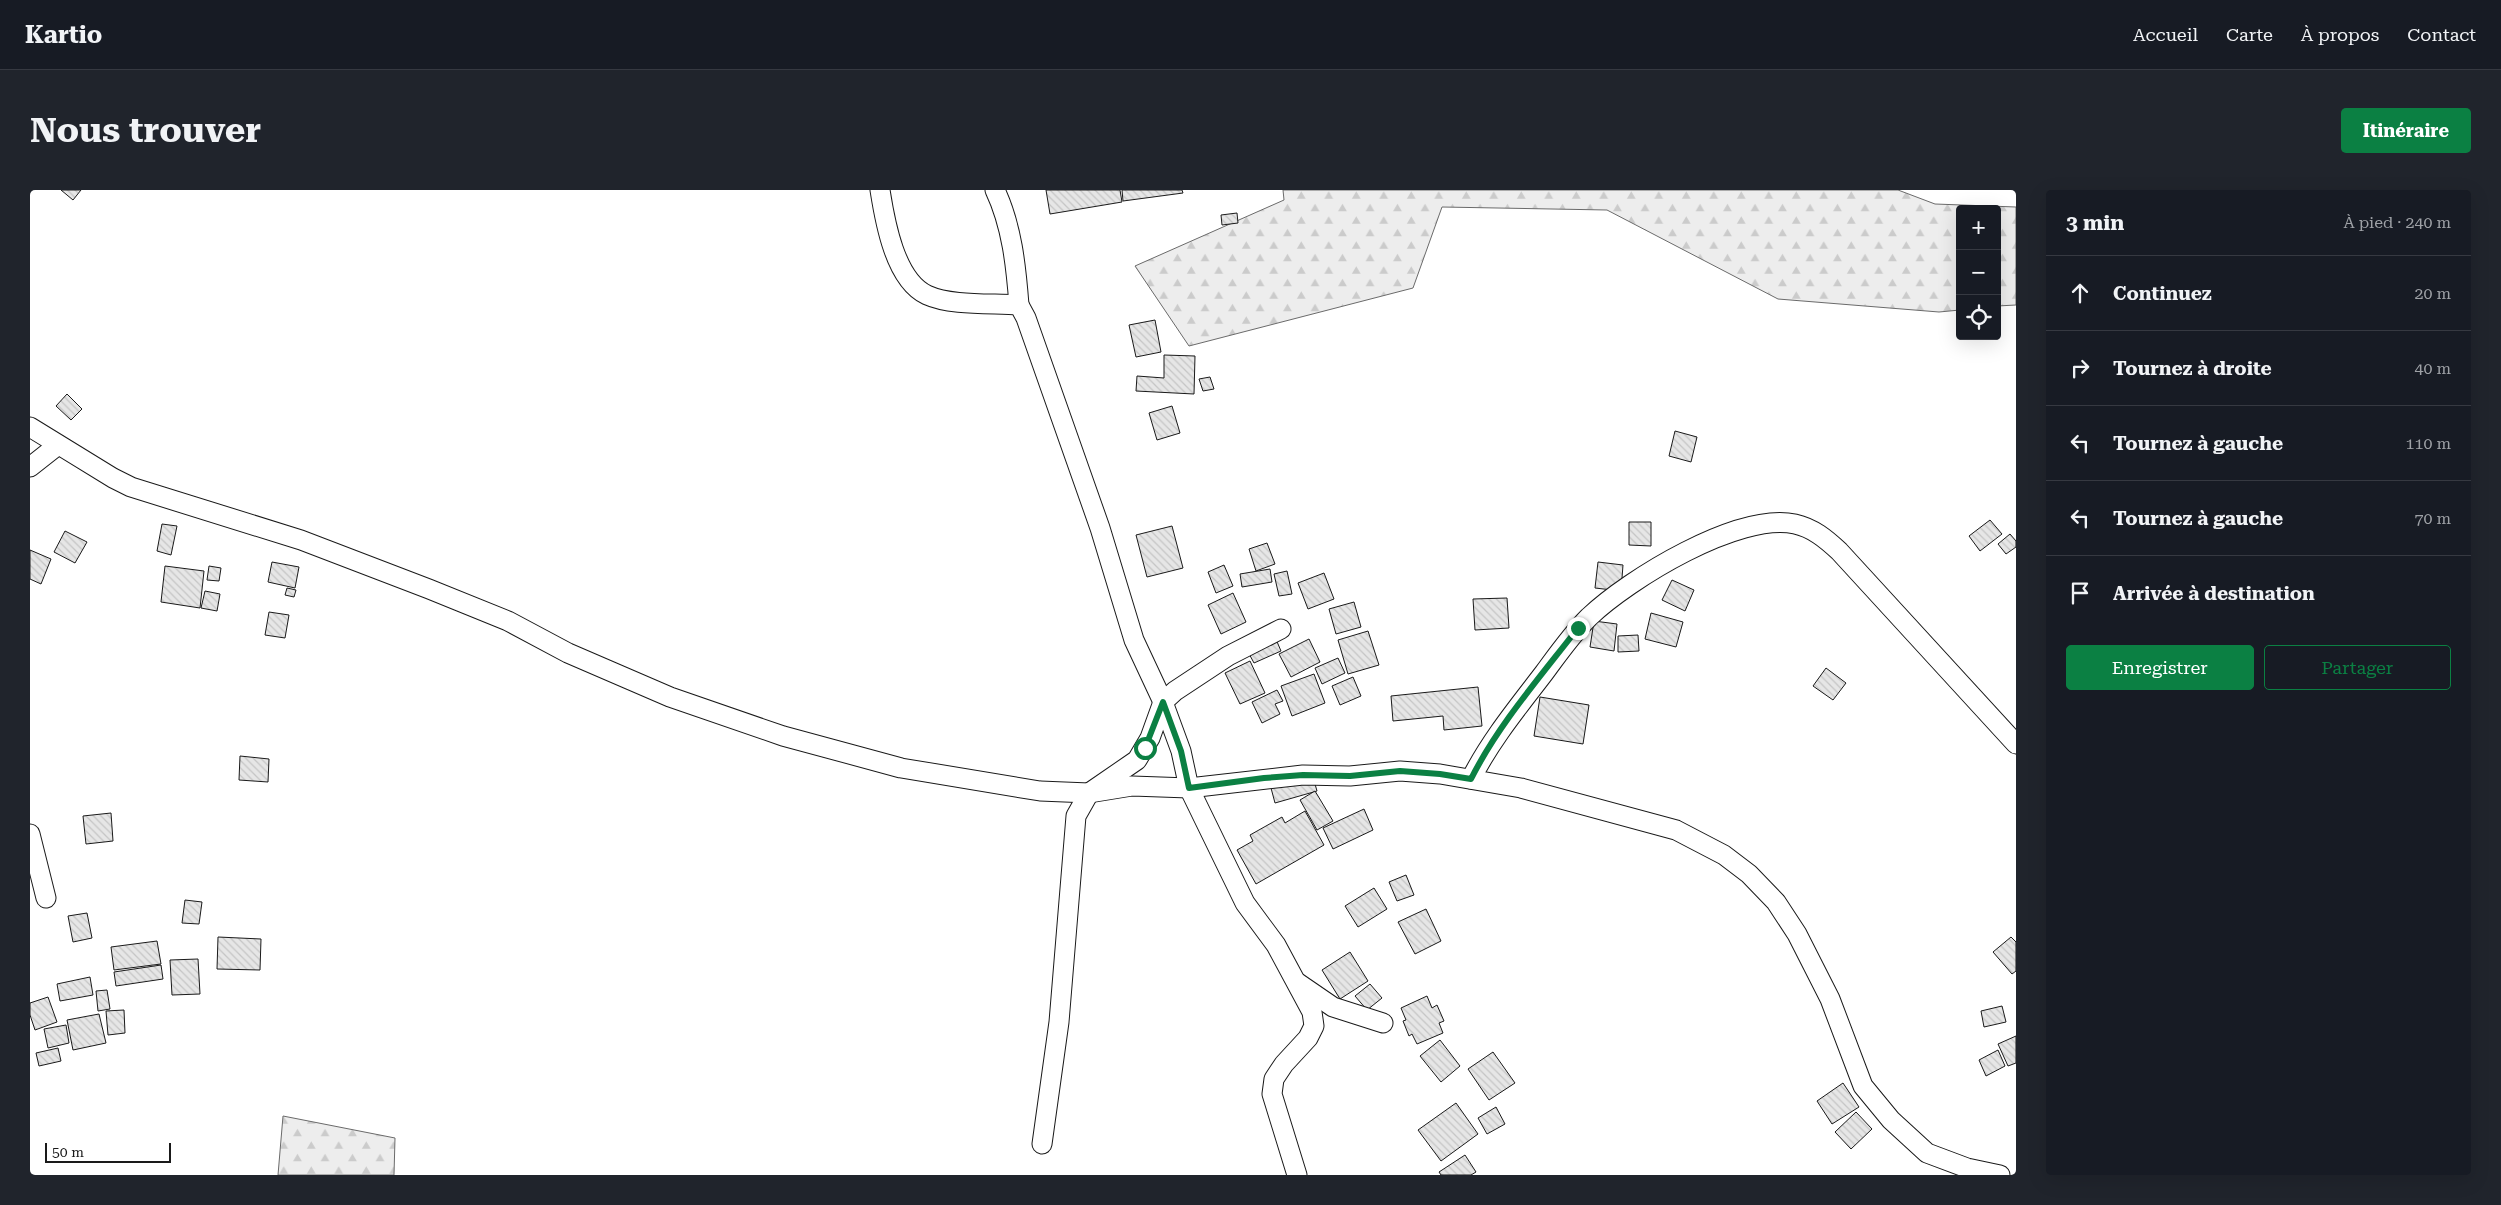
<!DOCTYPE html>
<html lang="fr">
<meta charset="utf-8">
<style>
body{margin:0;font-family:"Roboto Serif",serif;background:#20242c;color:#f1f3f6}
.controls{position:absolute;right:15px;top:15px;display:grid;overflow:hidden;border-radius:5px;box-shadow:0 5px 20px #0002}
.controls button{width:45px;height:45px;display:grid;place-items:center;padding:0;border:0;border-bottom:1px solid #363941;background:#171b24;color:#f1f3f6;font:25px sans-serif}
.scale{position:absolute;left:15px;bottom:12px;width:126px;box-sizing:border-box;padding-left:5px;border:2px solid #1a1a1a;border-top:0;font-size:14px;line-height:18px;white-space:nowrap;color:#1a1a1a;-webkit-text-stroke:4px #fff;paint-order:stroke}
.stop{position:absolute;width:15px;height:15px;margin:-11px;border:4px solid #0b8043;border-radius:50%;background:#fff}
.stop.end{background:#0b8043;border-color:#fff;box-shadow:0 1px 5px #0008}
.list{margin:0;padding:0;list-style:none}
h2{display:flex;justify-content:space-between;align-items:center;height:65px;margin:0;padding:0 20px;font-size:21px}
h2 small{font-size:16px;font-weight:400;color:#9ea1a6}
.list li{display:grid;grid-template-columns:32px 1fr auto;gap:15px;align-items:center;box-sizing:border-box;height:75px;padding:0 20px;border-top:1px solid #363941}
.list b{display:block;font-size:19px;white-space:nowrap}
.list em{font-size:16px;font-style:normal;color:#9ea1a6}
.actions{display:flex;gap:10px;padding:15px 20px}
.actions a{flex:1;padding:11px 0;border:1px solid #0b8043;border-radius:5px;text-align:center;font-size:18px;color:#0b8043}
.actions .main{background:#0b8043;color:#fff}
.icon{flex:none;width:28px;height:28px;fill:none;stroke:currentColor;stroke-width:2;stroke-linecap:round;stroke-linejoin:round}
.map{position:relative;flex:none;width:1986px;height:985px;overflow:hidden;border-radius:5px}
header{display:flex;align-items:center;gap:30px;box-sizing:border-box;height:70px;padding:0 25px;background:#171b24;border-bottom:1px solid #363941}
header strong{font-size:24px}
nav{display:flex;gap:28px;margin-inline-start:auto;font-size:18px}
.intro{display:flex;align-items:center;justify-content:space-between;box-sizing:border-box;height:120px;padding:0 30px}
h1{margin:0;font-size:35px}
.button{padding:12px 22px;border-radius:5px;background:#0b8043;color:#fff;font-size:18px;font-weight:700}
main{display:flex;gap:30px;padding:0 30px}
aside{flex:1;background:#171b24;border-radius:5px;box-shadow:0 5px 20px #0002}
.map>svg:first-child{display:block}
.forest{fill:url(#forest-firs);stroke:#6a6a6a}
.building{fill:url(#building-back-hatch);stroke:#1a1a1a}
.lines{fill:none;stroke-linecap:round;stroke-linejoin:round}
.minor-casing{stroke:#1a1a1a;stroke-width:21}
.minor{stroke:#fff;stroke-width:19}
.route{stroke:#0b8043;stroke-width:6}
</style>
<header>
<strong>Kartio</strong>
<nav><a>Accueil</a><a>Carte</a><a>À propos</a><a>Contact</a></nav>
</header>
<div class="intro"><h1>Nous trouver</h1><a class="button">Itinéraire</a></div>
<main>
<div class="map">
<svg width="1986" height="985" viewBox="0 0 1986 985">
<defs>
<pattern id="forest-firs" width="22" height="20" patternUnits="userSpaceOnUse" patternTransform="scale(1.25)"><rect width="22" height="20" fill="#ededed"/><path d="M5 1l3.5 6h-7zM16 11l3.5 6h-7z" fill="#cbcbcb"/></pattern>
<pattern id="building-back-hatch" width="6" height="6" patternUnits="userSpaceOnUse" patternTransform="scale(1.25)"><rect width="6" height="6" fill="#e6e6e6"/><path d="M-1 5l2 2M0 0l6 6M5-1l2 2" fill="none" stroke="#c5c5c5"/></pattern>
</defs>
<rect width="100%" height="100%" fill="#fff"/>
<g class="forest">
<polygon points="1253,0 1868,0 1905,14 1986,17 1986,115 1967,116 1967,19 1930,19 1930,120 1909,122 1748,109 1577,20 1412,17 1383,98 1159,156 1105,76 1254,10"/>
<polygon points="253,926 365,948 364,985 248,985"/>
</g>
<g class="building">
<polygon points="31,0 51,0 43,10"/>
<polygon points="1016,0 1090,0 1092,12 1020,24"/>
<polygon points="1092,0 1152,0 1153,3 1093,11"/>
<polygon points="1207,23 1208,33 1192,35 1191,25"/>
<polygon points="1125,130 1131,162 1106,167 1099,135"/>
<polygon points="1134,165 1165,166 1164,204 1106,201 1107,186 1134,188"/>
<polygon points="1180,187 1184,199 1173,201 1169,189"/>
<polygon points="37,204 52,219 41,230 26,216"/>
<polygon points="1142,216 1150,243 1127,250 1119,223"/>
<polygon points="1645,241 1667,247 1661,272 1639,266"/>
<polygon points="1960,330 1972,344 1950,361 1939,346"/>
<polygon points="1599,332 1621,332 1621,356 1599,355"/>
<polygon points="132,334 147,336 141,365 127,361"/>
<polygon points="1142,336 1153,378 1117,387 1106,345"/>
<polygon points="35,341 57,352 45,373 24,362"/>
<polygon points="1980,344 1986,351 1986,357 1976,364 1968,354"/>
<polygon points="1237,353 1245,374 1226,381 1219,359"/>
<polygon points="0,360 21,369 11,394 0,389"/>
<polygon points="242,372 269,377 265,398 238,392"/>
<polygon points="1568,372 1593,375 1591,401 1565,398"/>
<polygon points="1194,375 1203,396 1186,403 1178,382"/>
<polygon points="135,376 174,381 170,418 131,412"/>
<polygon points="179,376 191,378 189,391 177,390"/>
<polygon points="1240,379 1242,392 1212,397 1210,384"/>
<polygon points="1257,381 1262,404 1249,406 1244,384"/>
<polygon points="1294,383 1304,409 1278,419 1268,393"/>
<polygon points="1642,390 1664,400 1655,421 1632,410"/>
<polygon points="257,398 266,400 264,407 255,405"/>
<polygon points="175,401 190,404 187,421 171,418"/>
<polygon points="1203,403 1216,432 1191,444 1178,415"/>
<polygon points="1477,408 1479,438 1445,440 1443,409"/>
<polygon points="1324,412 1331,437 1306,444 1299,419"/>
<polygon points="239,422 259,425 255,448 235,445"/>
<polygon points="1621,423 1653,432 1646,457 1615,449"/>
<polygon points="1564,431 1587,434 1584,461 1560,457"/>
<polygon points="1338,441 1349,475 1318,484 1308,450"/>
<polygon points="1608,445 1609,461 1588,462 1588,446"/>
<polygon points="1245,447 1251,461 1224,473 1217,460"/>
<polygon points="1279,449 1290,472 1261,487 1249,464"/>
<polygon points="1308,468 1315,483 1292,494 1285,478"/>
<polygon points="1220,471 1235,503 1210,514 1195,483"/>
<polygon points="1796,478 1816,493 1803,510 1783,496"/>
<polygon points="1284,484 1295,513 1262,526 1251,496"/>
<polygon points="1323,487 1331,506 1310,515 1302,496"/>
<polygon points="1448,497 1452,536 1414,540 1413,526 1363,531 1361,506"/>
<polygon points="1247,500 1253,511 1245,514 1250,524 1232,533 1222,512"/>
<polygon points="1510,507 1559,515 1553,554 1504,546"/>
<polygon points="210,566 239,569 238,592 209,590"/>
<polygon points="1283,587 1287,601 1245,613 1241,598"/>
<polygon points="1285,601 1303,631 1287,640 1270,610"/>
<polygon points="1334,619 1343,640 1303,659 1293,638"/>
<polygon points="1275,621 1294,655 1226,694 1207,660 1223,651 1220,645 1252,627 1255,633"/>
<polygon points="81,623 83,651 56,654 53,626"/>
<polygon points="1376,685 1384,705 1367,711 1359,692"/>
<polygon points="1344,698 1357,719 1328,737 1315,716"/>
<polygon points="155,710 172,712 169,734 152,733"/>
<polygon points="1396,719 1411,751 1385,764 1368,732"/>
<polygon points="57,723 62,748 43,752 38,726"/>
<polygon points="188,747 231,749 230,780 187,779"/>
<polygon points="1981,747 1986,752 1986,781 1982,784 1963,762"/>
<polygon points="127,751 131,774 84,780 81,757"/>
<polygon points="1320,762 1338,791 1310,809 1292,780"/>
<polygon points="168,769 170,804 142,805 140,770"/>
<polygon points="131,775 133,789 86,796 84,782"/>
<polygon points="60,787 63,805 30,811 27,794"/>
<polygon points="1340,794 1352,808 1337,820 1325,806"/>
<polygon points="77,800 80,819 68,821 66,801"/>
<polygon points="1397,806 1402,818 1407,815 1414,831 1409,833 1413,843 1387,854 1382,844 1379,846 1373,831 1376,830 1371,818"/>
<polygon points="18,807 27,832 5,840 0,825 0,813"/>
<polygon points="1972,816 1976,832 1954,837 1951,821"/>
<polygon points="94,820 95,843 78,845 76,821"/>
<polygon points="69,824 76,853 43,860 37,830"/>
<polygon points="36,835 39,853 18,858 14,839"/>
<polygon points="1986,846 1986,873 1978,876 1968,854"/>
<polygon points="1410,850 1430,876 1411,892 1390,866"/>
<polygon points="28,858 31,871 9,876 6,863"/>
<polygon points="1968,860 1975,876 1956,886 1949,870"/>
<polygon points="1463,862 1485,893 1459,910 1438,879"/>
<polygon points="1813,893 1829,917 1802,934 1787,911"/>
<polygon points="1426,913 1448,944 1411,971 1388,940"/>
<polygon points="1466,917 1475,934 1457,944 1448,928"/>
<polygon points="1826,922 1842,939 1821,959 1805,942"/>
<polygon points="1435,965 1446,982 1441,985 1411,985 1409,982"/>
</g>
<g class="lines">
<defs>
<g id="minor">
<path d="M850,0C855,32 865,90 897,105C921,116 962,113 989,115L996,128L1070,338L1104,450L1133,512L1151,561L1159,598L1215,713L1246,755L1282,822L1284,836L1278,848L1254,874L1244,889L1242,904L1267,985"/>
<path d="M965,0C982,36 986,76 989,115"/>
<polyline points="0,237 83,288 101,297 271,350 399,399 478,431 538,463 640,507 753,546 871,578 1010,601 1059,603 1102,596 1159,598 1273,585 1320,586 1370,581 1410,584 1491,598 1646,640 1694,665 1719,684 1746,712 1767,744 1800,809 1833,896 1861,930 1897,963 1937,978 1970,985"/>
<polyline points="0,277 28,255"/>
<path d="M1441,589C1460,551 1488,517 1514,483C1528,464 1542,444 1559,427C1599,389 1708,322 1765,334C1783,338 1796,349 1809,361L1986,554"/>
<polyline points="0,644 16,708"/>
<polyline points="1268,793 1303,817 1353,833"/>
<polyline points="1012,954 1029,832 1046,626 1059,603 1107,570 1120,548 1133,512 1145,501 1198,466 1251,439"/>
</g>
</defs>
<use href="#minor" class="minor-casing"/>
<use href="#minor" class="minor"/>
</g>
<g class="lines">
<path class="route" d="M1115,558L1133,512L1151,561L1159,598L1234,588L1273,585L1320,586L1370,581L1410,584L1441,589C1468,535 1511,486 1548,438"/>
</g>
</svg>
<div class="controls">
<button>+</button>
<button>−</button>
<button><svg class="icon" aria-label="locate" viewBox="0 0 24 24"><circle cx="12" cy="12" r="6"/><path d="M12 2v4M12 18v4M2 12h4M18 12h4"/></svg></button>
</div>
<div class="scale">50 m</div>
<div class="stop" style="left:1115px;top:558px"></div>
<div class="stop end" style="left:1548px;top:438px"></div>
</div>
<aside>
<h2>3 min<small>À pied · 240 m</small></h2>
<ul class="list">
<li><svg class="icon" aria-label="ahead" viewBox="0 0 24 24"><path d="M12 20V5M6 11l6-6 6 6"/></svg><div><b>Continuez</b></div><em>20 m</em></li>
<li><svg class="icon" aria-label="right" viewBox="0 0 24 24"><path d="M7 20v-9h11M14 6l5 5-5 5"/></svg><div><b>Tournez à droite</b></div><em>40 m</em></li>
<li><svg class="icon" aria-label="left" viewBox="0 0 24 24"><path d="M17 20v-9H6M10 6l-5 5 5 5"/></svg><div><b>Tournez à gauche</b></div><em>110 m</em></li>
<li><svg class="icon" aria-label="left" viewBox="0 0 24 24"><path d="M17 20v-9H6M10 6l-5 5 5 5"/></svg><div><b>Tournez à gauche</b></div><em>70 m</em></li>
<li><svg class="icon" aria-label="arrive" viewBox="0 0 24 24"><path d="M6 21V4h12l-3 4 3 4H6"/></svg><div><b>Arrivée à destination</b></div></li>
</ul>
<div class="actions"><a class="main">Enregistrer</a><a>Partager</a></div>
</aside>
</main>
